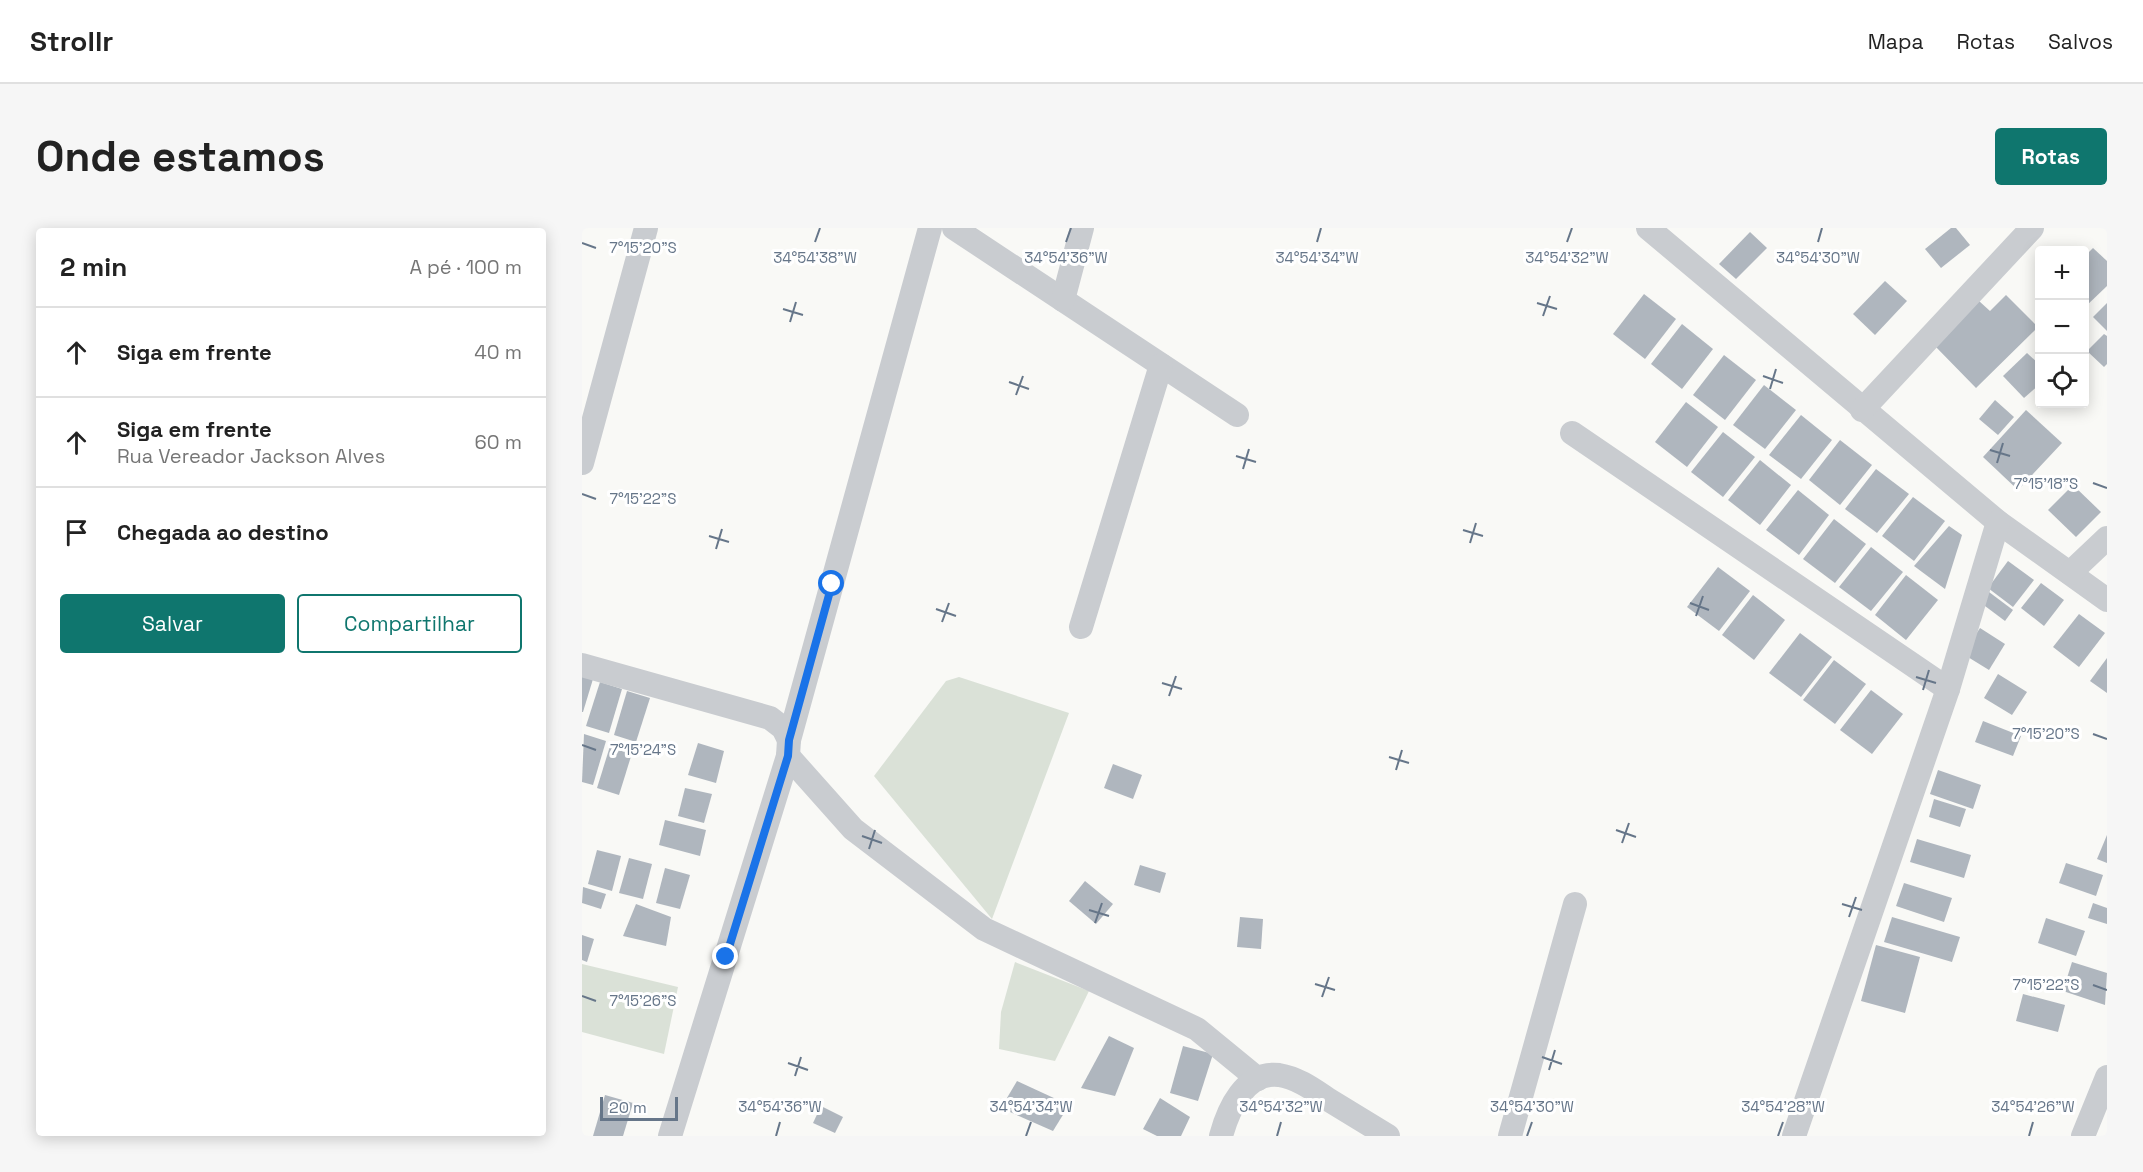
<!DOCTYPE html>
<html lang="pt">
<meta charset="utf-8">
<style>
body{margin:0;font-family:"Space Grotesk",sans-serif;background:#f6f6f6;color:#222}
.controls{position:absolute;right:18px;top:18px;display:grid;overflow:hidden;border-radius:6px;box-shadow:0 3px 15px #0003}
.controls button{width:54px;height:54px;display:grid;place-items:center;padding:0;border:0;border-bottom:2px solid #e0e0e0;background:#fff;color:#222;font:30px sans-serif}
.scale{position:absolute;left:18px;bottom:15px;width:78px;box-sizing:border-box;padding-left:6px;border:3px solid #667689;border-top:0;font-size:16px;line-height:21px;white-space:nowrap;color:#667689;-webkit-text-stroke:4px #fff;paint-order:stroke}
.stop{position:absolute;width:18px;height:18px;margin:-14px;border:4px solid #1a73e8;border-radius:50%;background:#fff}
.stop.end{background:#1a73e8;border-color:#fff;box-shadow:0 2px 6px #0008}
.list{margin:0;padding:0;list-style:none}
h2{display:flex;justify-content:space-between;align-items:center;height:78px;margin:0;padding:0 24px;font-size:26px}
h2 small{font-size:20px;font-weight:400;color:#767676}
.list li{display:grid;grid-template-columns:39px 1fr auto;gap:18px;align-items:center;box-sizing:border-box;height:90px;padding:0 24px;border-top:2px solid #e0e0e0}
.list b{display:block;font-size:22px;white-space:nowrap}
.list p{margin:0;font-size:20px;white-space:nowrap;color:#767676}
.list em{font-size:20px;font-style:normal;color:#767676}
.actions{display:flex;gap:12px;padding:18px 24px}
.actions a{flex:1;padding:14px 0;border:2px solid #0f766e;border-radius:6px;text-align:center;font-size:21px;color:#0f766e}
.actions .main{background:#0f766e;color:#fff}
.icon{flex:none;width:33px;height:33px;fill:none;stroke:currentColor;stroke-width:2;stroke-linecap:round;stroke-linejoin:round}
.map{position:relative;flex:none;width:1525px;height:908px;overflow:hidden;border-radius:6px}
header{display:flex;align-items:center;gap:36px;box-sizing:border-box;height:84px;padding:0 30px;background:#fff;border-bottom:2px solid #e0e0e0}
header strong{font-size:28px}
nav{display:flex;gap:33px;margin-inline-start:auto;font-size:21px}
.intro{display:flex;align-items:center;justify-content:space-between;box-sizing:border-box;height:144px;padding:0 36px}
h1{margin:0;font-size:42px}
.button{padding:15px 27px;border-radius:6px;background:#0f766e;color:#fff;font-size:21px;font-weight:700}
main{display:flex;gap:36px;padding:0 36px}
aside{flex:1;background:#fff;border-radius:6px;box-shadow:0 3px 15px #0003}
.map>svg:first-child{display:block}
.green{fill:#dae1d7}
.building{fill:#afb6be}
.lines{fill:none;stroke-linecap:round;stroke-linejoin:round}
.street{stroke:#c9ccd0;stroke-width:24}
.route{stroke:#1a73e8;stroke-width:8}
.ticks{fill:none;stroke:#667689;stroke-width:2}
.ticks-label{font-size:15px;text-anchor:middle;fill:#667689;stroke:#fff;stroke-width:6;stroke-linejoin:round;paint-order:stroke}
</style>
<header>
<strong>Strollr</strong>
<nav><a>Mapa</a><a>Rotas</a><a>Salvos</a></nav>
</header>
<div class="intro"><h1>Onde estamos</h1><a class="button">Rotas</a></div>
<main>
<aside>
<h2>2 min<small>A pé · 100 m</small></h2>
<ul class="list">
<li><svg class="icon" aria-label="ahead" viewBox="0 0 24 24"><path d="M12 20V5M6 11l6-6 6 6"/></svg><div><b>Siga em frente</b></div><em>40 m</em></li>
<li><svg class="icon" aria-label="ahead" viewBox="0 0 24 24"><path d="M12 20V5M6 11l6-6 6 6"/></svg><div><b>Siga em frente</b><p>Rua Vereador Jackson Alves</p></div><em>60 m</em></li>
<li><svg class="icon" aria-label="arrive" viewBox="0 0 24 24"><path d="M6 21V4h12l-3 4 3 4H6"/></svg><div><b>Chegada ao destino</b></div></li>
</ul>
<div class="actions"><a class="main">Salvar</a><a>Compartilhar</a></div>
</aside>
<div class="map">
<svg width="1525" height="908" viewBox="0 0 1525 908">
<rect width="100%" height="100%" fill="#f9f9f6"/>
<g class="green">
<polygon points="377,449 487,485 410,691 292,548 364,453"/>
<polygon points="433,734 507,763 473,833 417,821 419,784"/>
<polygon points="0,736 96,759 82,826 0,804"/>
</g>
<g class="building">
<polygon points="1369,0 1374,0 1388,17 1359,40 1343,21"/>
<polygon points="1168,4 1185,20 1154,51 1137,36"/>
<polygon points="1511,20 1525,33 1525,58 1502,80 1502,29"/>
<polygon points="1303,53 1325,73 1293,107 1271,86"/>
<polygon points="1062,66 1094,91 1063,131 1031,106"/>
<polygon points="1424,67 1456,99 1394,160 1352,117 1397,73 1408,83"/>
<polygon points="1525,75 1525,103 1511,89"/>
<polygon points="1100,96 1131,121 1100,161 1069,136"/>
<polygon points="1522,106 1525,108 1525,136 1522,139 1505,123"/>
<polygon points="1445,125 1458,137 1458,156 1442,170 1421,148"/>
<polygon points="1142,127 1174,152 1143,192 1111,167"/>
<polygon points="1182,157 1214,182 1183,221 1151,197"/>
<polygon points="1413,172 1432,189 1416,207 1397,191"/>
<polygon points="1104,174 1136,199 1105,239 1073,214"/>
<polygon points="1444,182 1480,215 1436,262 1401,229"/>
<polygon points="1219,187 1250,212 1219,251 1187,227"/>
<polygon points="1141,204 1173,229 1141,269 1109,244"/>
<polygon points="1258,212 1290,237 1258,277 1227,252"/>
<polygon points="1178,232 1209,257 1178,297 1146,272"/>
<polygon points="1294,241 1327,266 1295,305 1263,281"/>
<polygon points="1491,257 1519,284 1494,309 1466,282"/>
<polygon points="1216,262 1247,287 1217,327 1184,302"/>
<polygon points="1331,269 1363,293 1332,333 1300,308"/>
<polygon points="1252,291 1284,316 1253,355 1221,331"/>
<polygon points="1367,298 1380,307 1363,361 1332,338"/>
<polygon points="1289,319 1321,344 1289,383 1257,359"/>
<polygon points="1426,333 1452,352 1431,379 1406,360"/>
<polygon points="1136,339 1168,363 1137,403 1105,379"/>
<polygon points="1324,347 1356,372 1324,412 1293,387"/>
<polygon points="1459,355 1482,372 1462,398 1439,380"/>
<polygon points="1407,364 1431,382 1423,393 1399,375"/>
<polygon points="1171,367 1203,392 1172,432 1140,407"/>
<polygon points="1497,386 1523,405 1497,439 1471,419"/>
<polygon points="1398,400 1423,416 1407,442 1381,426"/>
<polygon points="1218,405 1250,429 1219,469 1187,445"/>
<polygon points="1525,430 1525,465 1508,453"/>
<polygon points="1252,432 1284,456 1253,496 1221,472"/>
<polygon points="1416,446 1445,464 1430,487 1402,470"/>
<polygon points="0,448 11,451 1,484 0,484"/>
<polygon points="18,454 40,461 27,505 4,498"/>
<polygon points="1289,462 1321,486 1290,526 1258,502"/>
<polygon points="45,463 68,470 54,514 32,507"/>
<polygon points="1401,493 1439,508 1431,528 1393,514"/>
<polygon points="2,506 24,513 11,557 0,554"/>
<polygon points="29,515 51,522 37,567 15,560"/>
<polygon points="116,515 142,523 134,555 106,547"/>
<polygon points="531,536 560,547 551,571 522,560"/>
<polygon points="1356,542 1399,557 1391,581 1348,566"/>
<polygon points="103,560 130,566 122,595 96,588"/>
<polygon points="1352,571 1384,581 1378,599 1347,589"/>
<polygon points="83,592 124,602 118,628 77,617"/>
<polygon points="1525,607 1525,635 1515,631"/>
<polygon points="1335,611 1389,627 1382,650 1328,634"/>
<polygon points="15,622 39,628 30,663 6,656"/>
<polygon points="47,630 70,636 61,671 37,665"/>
<polygon points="1484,635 1521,647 1514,668 1477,655"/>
<polygon points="558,637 584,645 578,665 552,657"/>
<polygon points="83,640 108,647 98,681 74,675"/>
<polygon points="503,653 531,676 514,696 487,673"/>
<polygon points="1322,655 1370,670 1362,694 1314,678"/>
<polygon points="1,659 24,666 19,681 0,675"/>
<polygon points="1511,675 1525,680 1525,696 1506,690"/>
<polygon points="54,676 89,689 84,718 41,708"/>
<polygon points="658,689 681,691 679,721 655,719"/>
<polygon points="1310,689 1378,709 1370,734 1302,714"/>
<polygon points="1464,690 1503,703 1494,728 1456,715"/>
<polygon points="0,707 12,711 5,734 0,732"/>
<polygon points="1294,717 1338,729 1323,785 1279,773"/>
<polygon points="1490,734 1525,745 1523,777 1481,763"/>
<polygon points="1441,766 1483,777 1476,804 1434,793"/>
<polygon points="527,808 552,820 533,868 499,860"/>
<polygon points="601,818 631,826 616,873 588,865"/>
<polygon points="435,853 487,877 471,903 419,880"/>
<polygon points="23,867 51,875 41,908 11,908"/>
<polygon points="578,870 608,889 599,908 575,908 561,901"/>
<polygon points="239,878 261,889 253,905 231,895"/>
</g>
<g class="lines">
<g class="street">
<polyline points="372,0 655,187"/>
<polyline points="1066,0 1416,294 1525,372"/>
<polyline points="481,72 500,0"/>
<polyline points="1280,182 1450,0"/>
<polyline points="990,205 1366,461"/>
<polyline points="0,235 64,0"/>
<polyline points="1488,345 1525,310"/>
<polyline points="499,399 579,137"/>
<polyline points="0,437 188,490 201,500 207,512"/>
<polyline points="206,528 271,601 402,701 615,801 676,851"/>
<polyline points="88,908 206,528 207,512 348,0"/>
<path d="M639,908C646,882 663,843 697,847C716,850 732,862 747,872C767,884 786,896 806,908"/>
<polyline points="928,908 993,676"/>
<polyline points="1212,908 1366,461 1416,294"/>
<polyline points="1501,908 1525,849"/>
</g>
</g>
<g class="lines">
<polyline class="route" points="144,729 206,528 207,512 250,356"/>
</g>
<path class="ticks" d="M233,14L238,0M484,14L489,0M735,14L739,0M985,14L990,0M1236,14L1240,0M0,15L14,20M955,75L975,81M201,81L221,87M961,88L968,68M208,94L214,74M1181,148L1201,155M427,154L447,161M1188,161L1194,141M434,167L441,148M1408,222L1428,228M654,228L674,234M1415,235L1421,215M661,241L667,221M1511,255L1525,260M0,266L14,271M881,302L901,308M127,308L147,314M888,315L894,295M134,321L140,301M1108,375L1127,382M354,381L374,388M1114,388L1121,368M360,394L367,375M1334,449L1354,455M580,455L600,461M1341,462L1347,442M587,468L594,448M1511,506L1525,511M0,517L14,522M807,529L827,535M814,542L820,522M1034,602L1054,609M280,608L300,615M1040,615L1047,595M287,621L293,602M1260,676L1280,682M507,682L527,688M1267,689L1274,669M513,695L520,675M733,756L753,762M1511,757L1525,762M0,768L14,773M740,769L747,749M960,829L980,836M206,835L226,842M967,842L973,822M213,848L219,829M194,908L198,894M444,908L449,894M695,908L699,894M945,908L950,894M1196,908L1201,894M1447,908L1451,894"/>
<g class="ticks-label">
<text x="61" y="25">7°15'20"S</text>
<text x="233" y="35">34°54'38"W</text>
<text x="484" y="35">34°54'36"W</text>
<text x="735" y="35">34°54'34"W</text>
<text x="985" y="35">34°54'32"W</text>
<text x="1236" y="35">34°54'30"W</text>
<text x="1464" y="261">7°15'18"S</text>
<text x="61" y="276">7°15'22"S</text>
<text x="1464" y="511">7°15'20"S</text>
<text x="61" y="527">7°15'24"S</text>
<text x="1464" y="762">7°15'22"S</text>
<text x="61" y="778">7°15'26"S</text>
<text x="198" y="884">34°54'36"W</text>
<text x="449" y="884">34°54'34"W</text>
<text x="699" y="884">34°54'32"W</text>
<text x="950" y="884">34°54'30"W</text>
<text x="1201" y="884">34°54'28"W</text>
<text x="1451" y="884">34°54'26"W</text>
</g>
</svg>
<div class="controls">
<button>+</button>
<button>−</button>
<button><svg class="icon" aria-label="locate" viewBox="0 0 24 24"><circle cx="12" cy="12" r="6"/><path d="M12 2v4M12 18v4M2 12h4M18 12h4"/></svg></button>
</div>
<div class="scale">20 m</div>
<div class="stop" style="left:250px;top:356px"></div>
<div class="stop end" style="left:144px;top:729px"></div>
</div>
</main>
